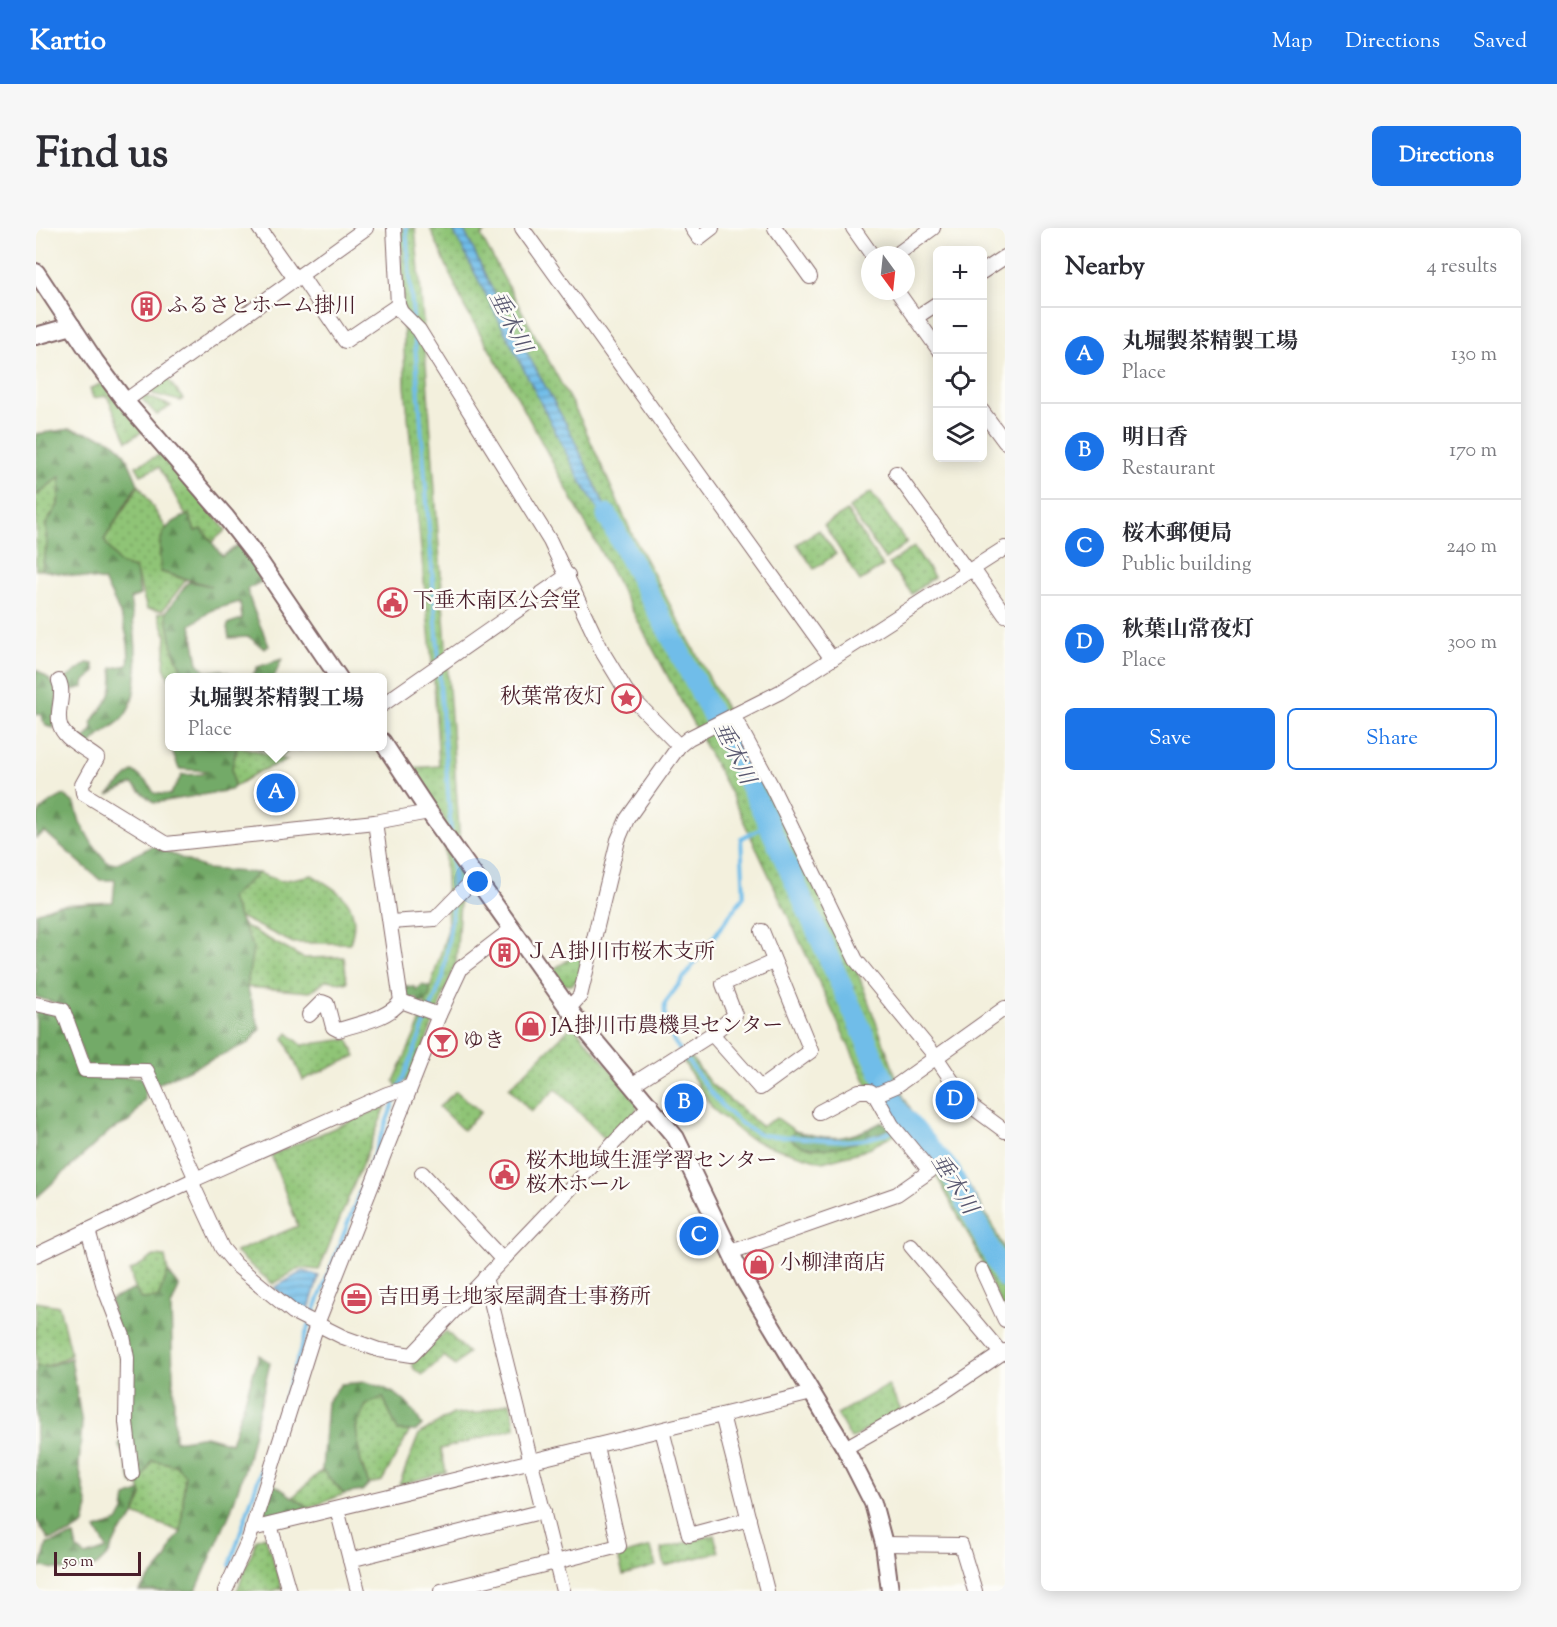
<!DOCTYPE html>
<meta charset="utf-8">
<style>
body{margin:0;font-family:"Sorts Mill Goudy","Noto Serif JP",serif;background:#f7f7f7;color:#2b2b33}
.controls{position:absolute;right:18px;top:18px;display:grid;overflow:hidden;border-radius:9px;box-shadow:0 3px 15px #0003}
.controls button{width:54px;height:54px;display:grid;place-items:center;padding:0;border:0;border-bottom:2px solid #e1e1e2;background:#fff;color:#2b2b33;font:30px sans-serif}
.compass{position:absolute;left:825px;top:18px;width:54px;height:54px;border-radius:50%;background:#fff;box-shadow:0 3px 15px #0003;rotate:165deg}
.scale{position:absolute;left:18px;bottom:15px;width:87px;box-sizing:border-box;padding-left:6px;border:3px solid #4a1f2b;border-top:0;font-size:16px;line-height:21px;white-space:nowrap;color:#4a1f2b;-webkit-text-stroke:4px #fdfcf7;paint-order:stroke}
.you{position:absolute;left:442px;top:654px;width:21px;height:21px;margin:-15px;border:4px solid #fff;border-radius:50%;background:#1a73e8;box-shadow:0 0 0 9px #1a73e833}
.badge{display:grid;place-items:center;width:39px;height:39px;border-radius:50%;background:#1a73e8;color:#fff;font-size:20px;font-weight:700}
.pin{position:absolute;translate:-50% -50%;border:3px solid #fff;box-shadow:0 2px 6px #0006}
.popup{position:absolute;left:129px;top:445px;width:222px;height:78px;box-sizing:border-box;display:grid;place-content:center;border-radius:9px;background:#fff;filter:drop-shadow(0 2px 4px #0005);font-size:20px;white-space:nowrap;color:#7c7c81}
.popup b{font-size:22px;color:#2b2b33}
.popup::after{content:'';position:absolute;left:50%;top:100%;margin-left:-12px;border:12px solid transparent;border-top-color:#fff}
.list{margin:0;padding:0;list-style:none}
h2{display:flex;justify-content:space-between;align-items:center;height:78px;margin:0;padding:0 24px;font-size:26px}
h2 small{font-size:20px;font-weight:400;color:#7c7c81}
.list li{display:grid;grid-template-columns:39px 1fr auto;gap:18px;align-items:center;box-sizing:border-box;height:96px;padding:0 24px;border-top:2px solid #e1e1e2}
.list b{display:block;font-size:22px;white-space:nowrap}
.list p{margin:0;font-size:20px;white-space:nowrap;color:#7c7c81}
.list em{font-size:20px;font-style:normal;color:#7c7c81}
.actions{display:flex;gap:12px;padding:18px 24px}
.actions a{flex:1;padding:14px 0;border:2px solid #1a73e8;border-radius:9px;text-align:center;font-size:21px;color:#1a73e8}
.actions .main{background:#1a73e8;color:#fff}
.icon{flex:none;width:33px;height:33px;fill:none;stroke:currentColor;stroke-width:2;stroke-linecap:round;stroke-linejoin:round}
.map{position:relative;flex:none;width:969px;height:1363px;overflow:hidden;border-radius:9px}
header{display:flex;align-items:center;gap:36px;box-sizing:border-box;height:84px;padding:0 30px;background:#1a73e8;color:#fff}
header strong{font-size:28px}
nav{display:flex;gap:33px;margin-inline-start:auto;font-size:21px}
.intro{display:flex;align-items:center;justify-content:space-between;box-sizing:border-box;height:144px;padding:0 36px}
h1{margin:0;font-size:42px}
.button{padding:15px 27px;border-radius:9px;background:#1a73e8;color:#fff;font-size:21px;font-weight:700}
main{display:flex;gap:36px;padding:0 36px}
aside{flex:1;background:#fff;border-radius:9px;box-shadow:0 3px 15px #0003}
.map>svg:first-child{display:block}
.grass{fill:url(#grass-dots);stroke:#6c7250;stroke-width:1.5}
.forest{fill:url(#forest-firs);stroke:#5e6449;stroke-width:1.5}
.water{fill:url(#water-rules);stroke:#5c6e8a;stroke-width:1.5}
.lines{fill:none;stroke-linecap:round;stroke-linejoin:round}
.stream{stroke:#6fbde9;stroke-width:4}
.river{stroke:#6fbde9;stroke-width:21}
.minor-casing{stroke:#856869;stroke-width:16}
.tertiary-casing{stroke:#856869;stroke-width:20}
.minor{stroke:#fff;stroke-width:14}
.tertiary{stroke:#fff;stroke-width:16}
.labels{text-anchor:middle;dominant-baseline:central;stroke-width:5;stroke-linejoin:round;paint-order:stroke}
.poi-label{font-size:21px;fill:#4a1f2b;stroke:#fdfcf7;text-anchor:start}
.water-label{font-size:22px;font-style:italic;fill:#57566e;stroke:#fdfcf7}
</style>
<header>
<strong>Kartio</strong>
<nav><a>Map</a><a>Directions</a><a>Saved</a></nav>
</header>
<div class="intro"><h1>Find us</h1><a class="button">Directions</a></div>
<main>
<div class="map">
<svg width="969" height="1363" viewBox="0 0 969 1363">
<defs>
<pattern id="grass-dots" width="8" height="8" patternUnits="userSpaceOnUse" patternTransform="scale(1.5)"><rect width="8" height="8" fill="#8fc476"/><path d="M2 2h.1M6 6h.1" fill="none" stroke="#779f61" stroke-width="1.8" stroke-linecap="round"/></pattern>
<pattern id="forest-firs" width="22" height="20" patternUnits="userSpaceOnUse" patternTransform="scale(1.5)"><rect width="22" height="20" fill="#73aa67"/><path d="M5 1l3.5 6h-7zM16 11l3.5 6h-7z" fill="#608a55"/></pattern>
<pattern id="water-rules" width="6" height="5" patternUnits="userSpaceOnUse" patternTransform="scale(1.5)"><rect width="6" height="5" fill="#6fbde9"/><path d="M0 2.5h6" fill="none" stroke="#5d99bd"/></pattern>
</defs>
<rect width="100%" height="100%" fill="#fdfcf7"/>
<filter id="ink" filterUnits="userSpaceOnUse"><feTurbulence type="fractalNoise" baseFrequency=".0167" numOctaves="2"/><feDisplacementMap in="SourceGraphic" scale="12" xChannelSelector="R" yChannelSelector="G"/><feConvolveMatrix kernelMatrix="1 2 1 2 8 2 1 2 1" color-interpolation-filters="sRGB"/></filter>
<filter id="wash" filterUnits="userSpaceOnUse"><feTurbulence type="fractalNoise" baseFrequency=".008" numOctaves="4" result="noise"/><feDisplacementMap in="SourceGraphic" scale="24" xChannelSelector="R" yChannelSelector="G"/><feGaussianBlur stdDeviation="1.35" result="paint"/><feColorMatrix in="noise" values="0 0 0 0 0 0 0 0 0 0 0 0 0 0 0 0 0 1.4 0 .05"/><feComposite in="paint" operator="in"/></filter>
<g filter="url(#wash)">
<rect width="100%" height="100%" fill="#f3f0dd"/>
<g class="grass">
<polygon points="365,0 379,0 385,65 426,643 420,734 381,837 371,852 361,859 358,853 383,797 412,701 407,588 374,540 403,538 398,455 369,158"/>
<polygon points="394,0 454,0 445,8 546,194 597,308 714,525 819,737 868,870 882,893 922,939 956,997 969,1023 969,1086 938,1017 899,945 862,905 827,923 787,934 729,917 709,908 677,881 647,833 654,828 674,855 725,898 741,890 759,903 753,910 781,920 855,896 831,857 694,564 477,161 429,80"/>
<polygon points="131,150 147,171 144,173 117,166 115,162"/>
<polygon points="66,155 109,202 91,213 71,168 57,170 54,161"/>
<polygon points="107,167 135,178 121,187 105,170"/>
<polygon points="125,226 190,302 176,314 166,301 159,303 153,287 150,288 123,239 105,247 100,238"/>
<polygon points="26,248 22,277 10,296 11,318 5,342 0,342 0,268"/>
<polygon points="103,257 130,300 125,344 150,352 127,382 111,381 99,340 83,335 68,312"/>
<polygon points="835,264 871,315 849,331 813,280"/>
<polygon points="811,283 847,338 824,353 788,297"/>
<polygon points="783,302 800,326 778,341 761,316"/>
<polygon points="878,319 898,349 876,366 853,336"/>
<polygon points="130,384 137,422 149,449 133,451 128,439 130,407 122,385"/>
<path d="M201,519C218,519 234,529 251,532L222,544L198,559L196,540Z"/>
<path d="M222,645L245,653L276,647C306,665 327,677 314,715H257L203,689L194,670Z"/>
<polygon points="207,697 267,730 308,729 311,755 291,752 274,764 211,759 213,741"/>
<polygon points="550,721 543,751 535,757 524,756 516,742"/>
<polygon points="537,797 603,875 598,888 573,915 520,861 495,884 473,860"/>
<polygon points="252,805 266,817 312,811 320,828 267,852 248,810"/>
<polygon points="420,863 445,884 427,902 403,879"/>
<polygon points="350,878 283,1042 264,1040 237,1056 199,1024 262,998 235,927"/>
<polygon points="118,1028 129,1029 132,1044 122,1070 105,1071 99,1061 94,1043"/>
<polygon points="0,1074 23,1078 35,1127 9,1139 0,1138"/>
<polygon points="410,1103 432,1125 419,1138 408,1128 387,1147 378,1141 376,1135"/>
<polygon points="852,1157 865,1182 815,1211 801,1186"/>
<path d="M347,1169L362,1203H374L346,1253L333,1256C324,1234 311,1198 330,1178C333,1174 342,1171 347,1169Z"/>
<polygon points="474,1174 480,1200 405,1221 410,1244 363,1257 383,1206 417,1186 442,1185"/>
<polygon points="116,1232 139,1237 149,1247 145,1304 98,1286 106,1267 103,1258"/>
<polygon points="286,1242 308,1266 273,1280 257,1269"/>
<polygon points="678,1307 683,1324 629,1338 625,1321"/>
<polygon points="229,1308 246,1360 236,1363 201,1363 221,1311"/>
<polygon points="615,1319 620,1338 587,1347 582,1328"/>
</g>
<g class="forest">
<path d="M34,201C83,212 83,210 102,256L68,312L83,335L100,342L104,367L94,371C99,401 109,467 86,491C76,501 63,505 54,518L46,514L57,501L55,495C70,474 80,467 76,440L92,437C96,407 82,379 68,353L5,342L11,318L10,296L22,277L25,248L0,267V206Z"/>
<path d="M153,287L159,303L166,301L186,328L207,314L231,351L211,361C216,383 225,397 233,418L227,420L213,409L193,410L191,399L193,395L206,391L204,374L176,382L155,397L162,435L170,444L185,442L204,449H149L137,422L130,384L153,353L175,358L125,344C122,315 121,297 153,287Z"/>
<polygon points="246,431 238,449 216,449 221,439"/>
<polygon points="51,435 57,436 59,444 48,454 48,459 37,462 29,460 28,452"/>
<polygon points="0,441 12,450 22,462 18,500 10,498 4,486 0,487"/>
<polygon points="134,518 201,519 196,540 198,559 195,562 118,575 96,556 72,567 97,543 112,555 118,565 134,567 146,547 166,546 170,543 143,541"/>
<polygon points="220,519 269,519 264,522 254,520 246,528"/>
<path d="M28,567L39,576L44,594L57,617L71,634L79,636L117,618L171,641L222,645L194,670L217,719L211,759L224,801L213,815L121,856L112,837L52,841L29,778L0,769V685L21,677L77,674L79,652H64L9,604L0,610C0,581 2,581 28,567Z"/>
<path d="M365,757L379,759L380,762L386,757L394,759C395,766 392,776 383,776L381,770L370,771Z"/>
<polygon points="0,781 24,788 45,848 105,849 109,858 109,871 93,894 75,902 0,970"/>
<path d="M846,894L854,899C832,914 775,932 753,910L759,903C795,913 812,913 846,894Z"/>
<path d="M132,1044L143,1059L135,1079L139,1213L170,1208L195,1215L223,1127L234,1135L211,1234L194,1285L160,1363H103L131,1330L136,1316L145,1304L149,1247L139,1237L116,1232L103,1258L96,1256L89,1230L83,1218C90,1191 68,1190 92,1161L74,1072L99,1061L105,1071L122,1070Z"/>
<polygon points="35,1130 46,1196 43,1238 52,1279 48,1297 34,1306 13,1312 0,1291 0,1138 9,1139"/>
<path d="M330,1154C358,1162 372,1171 386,1197L380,1203H362L347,1169L330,1177L320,1199L325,1237L333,1256L326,1263L308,1266L286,1242L291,1174L305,1156Z"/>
<polygon points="235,1254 273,1280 223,1295"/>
<polygon points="105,1263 106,1267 97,1290 82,1307 73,1326 62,1337 33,1343 5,1339 11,1316 38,1308 41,1321 50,1328 71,1321 60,1301 82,1294 88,1283 90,1269"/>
</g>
<g class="water">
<polygon points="416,0 427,0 458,65 535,205 594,332 545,254"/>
<polygon points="267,1043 283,1048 272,1084 238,1060"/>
</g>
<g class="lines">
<g class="stream">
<polyline points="370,0 377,90"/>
<polyline points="378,103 403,434"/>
<polyline points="403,441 415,604"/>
<polyline points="416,627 418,667"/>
<path d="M644,822C632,806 627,795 629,775L708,668L705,610L733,597"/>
<path d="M648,828C668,854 689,890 721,905C731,909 746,908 757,909C792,912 823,918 856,903"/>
<polyline points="364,859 407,749 417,680"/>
<polyline points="863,900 874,896"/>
<polyline points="276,1089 361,866"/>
<polyline points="194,1337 273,1096"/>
</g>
<polyline class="river" points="571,287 677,488 695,518 733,597 861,881 914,943 969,1050"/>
</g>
</g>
<g filter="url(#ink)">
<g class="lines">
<defs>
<g id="minor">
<polyline points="223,0 260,52"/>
<polyline points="358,0 362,77 365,84 383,102 514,313 567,425 592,466 643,518"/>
<polyline points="486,0 796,431"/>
<polyline points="656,0 663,10 676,0"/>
<polyline points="739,0 774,49"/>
<polyline points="817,0 836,27"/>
<polyline points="860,27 897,0"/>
<polyline points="946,44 969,29"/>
<polyline points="265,48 309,113 362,77"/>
<polyline points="861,63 902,121"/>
<polyline points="879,90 902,75"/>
<polyline points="89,173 330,0"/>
<polyline points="946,183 969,214"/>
<polyline points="860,245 932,344"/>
<polyline points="937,341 969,387"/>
<path d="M23,453C30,468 18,485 25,500C31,513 50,521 61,530L46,557L47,565L130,616L339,594L393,584"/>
<polyline points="346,477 532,347"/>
<polyline points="698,489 734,555 820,732 900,829 931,875 969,903"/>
<polyline points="339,594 365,773 403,787"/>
<polyline points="354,694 399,691 440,649"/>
<polyline points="0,776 27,782 49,842 111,843 160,951"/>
<polyline points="533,780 544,768 582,612 591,591 643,518 653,510 744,464 969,320"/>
<path d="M273,787L286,774L291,776L297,799L303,802C323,795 352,791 365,773"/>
<polyline points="676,806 724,860 775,823 726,703"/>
<polyline points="597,856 676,806 699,787 687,756 737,734"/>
<polyline points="839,867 860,858 969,780"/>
<polyline points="386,945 466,1031"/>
<polyline points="155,953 186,1020 200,1037 257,1084 307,1109 343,1122 376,1127 615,876"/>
<polyline points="52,1002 68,1059 87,1108 91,1130 90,1194 96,1246"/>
<polyline points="875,1018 965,1125"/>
<polyline points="695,1024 861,966 894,943 856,897 839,867 834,863 823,863 783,884"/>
<polyline points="0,1027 155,953 351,866 373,859"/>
<polyline points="946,1042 969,1092"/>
<polyline points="449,1049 527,1363"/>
<polyline points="686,1187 731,1363"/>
<polyline points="626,1202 653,1307 713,1291"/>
<polyline points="809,1220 908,1164 969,1123"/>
<polyline points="301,1281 322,1363"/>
<polyline points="234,1297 253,1363"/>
<polyline points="216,1301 776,1165"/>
<polyline points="848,1316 925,1317 939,1363"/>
<polyline points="314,1332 508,1283"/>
<polyline points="189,1363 213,1311 281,1096 403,787 425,740 477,700"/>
<polyline points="405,1363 583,1318 560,1218"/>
</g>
<g id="tertiary">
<polyline points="0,44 59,133 89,173 189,288 220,328 303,450"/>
<polyline points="0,108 36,98"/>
<polyline points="346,513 393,584 538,788 640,910 708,1052 809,1220 837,1275 848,1316 854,1363"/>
</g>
</defs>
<use href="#minor" class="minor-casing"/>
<use href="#tertiary" class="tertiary-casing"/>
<use href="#minor" class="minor"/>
<use href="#tertiary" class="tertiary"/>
</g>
</g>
<defs>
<symbol id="building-ring" viewBox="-11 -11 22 22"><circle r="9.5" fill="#fdfcf7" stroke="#d1495b" stroke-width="1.5"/><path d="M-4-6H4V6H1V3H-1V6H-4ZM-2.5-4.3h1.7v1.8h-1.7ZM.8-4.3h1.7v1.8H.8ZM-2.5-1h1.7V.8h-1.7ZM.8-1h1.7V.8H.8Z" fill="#d1495b"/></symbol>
<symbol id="civic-ring" viewBox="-11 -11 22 22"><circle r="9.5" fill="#fdfcf7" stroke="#d1495b" stroke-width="1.5"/><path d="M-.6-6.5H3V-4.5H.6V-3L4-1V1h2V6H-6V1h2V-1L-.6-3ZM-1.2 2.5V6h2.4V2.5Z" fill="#d1495b"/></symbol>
<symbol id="sight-ring" viewBox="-11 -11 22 22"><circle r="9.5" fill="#fdfcf7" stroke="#d1495b" stroke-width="1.5"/><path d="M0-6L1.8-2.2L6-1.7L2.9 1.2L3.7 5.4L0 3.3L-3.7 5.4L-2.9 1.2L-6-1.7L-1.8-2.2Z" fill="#d1495b"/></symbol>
<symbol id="shop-ring" viewBox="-11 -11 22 22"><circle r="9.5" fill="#fdfcf7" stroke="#d1495b" stroke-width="1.5"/><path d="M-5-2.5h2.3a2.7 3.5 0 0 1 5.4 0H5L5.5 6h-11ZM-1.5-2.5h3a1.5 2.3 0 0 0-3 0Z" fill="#d1495b"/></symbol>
<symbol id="bar-ring" viewBox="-11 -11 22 22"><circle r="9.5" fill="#fdfcf7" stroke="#d1495b" stroke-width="1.5"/><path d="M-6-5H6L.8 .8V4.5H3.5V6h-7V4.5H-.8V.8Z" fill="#d1495b"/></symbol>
<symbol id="office-ring" viewBox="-11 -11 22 22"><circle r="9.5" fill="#fdfcf7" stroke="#d1495b" stroke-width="1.5"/><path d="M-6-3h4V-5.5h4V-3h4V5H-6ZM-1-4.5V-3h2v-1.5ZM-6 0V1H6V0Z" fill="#d1495b"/></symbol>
</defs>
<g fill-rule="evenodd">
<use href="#building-ring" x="94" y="62" width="33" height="33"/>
<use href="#civic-ring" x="340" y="358" width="33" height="33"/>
<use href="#sight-ring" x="574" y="454" width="33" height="33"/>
<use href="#building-ring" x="452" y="708" width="33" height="33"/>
<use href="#shop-ring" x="478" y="782" width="33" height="33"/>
<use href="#bar-ring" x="390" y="798" width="33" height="33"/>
<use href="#civic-ring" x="452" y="930" width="33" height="33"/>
<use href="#shop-ring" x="706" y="1020" width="33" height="33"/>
<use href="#office-ring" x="304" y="1054" width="33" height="33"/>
</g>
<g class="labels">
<g class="poi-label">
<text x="131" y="79">ふるさとホーム掛川</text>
<text x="377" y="374">下垂木南区公会堂</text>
<text x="569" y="470" text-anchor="end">秋葉常夜灯</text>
<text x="490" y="725">ＪＡ掛川市桜木支所</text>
<text x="515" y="799">JA掛川市農機具センター</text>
<text x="427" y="814">ゆき</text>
<text x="490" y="934">桜木地域生涯学習センター<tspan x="490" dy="24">桜木ホール</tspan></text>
<text x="744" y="1036">小柳津商店</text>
<text x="342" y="1070">吉田勇土地家屋調査士事務所</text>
</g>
<g class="water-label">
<text transform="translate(473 95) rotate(63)">垂木川</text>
<text transform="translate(697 526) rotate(64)">垂木川</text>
<text transform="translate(917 957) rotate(58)">垂木川</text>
</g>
</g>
</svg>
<div class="controls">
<button>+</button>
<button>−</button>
<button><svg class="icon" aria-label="locate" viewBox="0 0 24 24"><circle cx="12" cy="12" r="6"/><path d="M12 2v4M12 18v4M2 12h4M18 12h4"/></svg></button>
<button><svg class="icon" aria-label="layers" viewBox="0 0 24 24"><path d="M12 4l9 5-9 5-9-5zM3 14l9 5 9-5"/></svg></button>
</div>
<svg class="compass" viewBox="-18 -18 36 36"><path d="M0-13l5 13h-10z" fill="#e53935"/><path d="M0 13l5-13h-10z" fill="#7c7c81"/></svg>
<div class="scale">50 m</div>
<div class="you"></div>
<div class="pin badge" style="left:240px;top:565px">A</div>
<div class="popup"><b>丸堀製茶精製工場</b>Place</div>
<div class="pin badge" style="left:648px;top:875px">B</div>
<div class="pin badge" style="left:663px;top:1008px">C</div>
<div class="pin badge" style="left:919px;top:872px">D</div>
</div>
<aside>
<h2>Nearby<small>4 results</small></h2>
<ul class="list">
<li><span class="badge">A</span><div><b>丸堀製茶精製工場</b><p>Place</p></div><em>130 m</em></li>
<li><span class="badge">B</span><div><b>明日香</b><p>Restaurant</p></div><em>170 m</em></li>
<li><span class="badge">C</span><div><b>桜木郵便局</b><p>Public building</p></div><em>240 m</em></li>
<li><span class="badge">D</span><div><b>秋葉山常夜灯</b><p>Place</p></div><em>300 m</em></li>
</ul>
<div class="actions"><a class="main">Save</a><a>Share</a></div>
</aside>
</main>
